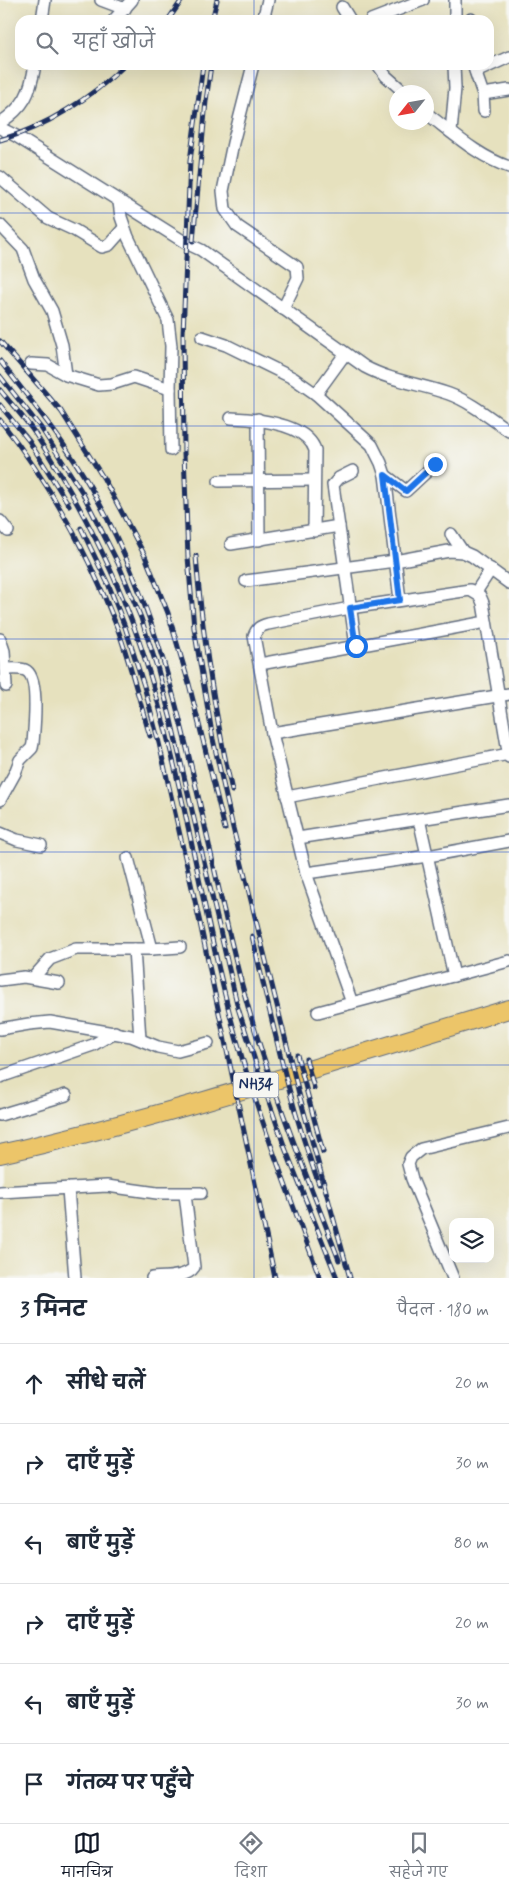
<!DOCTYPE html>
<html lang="hi">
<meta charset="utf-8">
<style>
body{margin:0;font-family:Mynerve,"Playpen Sans Deva",sans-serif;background:#f2f2f3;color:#1f2937}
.controls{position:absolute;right:15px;bottom:15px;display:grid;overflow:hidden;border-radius:10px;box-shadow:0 5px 20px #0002}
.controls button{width:45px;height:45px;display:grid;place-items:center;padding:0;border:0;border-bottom:1px solid #e0e1e3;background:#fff;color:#1f2937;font:25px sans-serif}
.compass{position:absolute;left:389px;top:85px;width:45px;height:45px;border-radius:50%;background:#fff;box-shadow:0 5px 20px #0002;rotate:239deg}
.stop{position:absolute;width:15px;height:15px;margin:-11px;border:4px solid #1a73e8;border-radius:50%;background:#fff}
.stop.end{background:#1a73e8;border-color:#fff;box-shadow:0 1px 5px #0008}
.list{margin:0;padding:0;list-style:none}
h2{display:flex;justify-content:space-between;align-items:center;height:65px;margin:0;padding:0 20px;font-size:21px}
h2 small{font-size:16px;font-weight:400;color:#747a83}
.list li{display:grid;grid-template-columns:32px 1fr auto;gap:15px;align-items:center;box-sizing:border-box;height:80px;padding:0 20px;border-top:1px solid #e0e1e3}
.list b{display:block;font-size:19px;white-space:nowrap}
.list em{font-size:16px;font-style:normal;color:#747a83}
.icon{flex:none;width:28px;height:28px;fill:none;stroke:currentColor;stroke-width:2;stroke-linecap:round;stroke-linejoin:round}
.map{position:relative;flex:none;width:509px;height:1278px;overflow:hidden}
.search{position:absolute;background:#fff;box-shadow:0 5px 20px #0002;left:15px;right:15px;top:15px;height:55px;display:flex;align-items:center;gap:12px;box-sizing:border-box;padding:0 18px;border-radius:15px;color:#747a83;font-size:19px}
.sheet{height:545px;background:#fff}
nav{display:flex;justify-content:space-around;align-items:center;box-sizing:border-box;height:70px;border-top:1px solid #e0e1e3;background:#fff;font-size:14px;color:#747a83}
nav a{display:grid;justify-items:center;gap:2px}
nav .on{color:#111827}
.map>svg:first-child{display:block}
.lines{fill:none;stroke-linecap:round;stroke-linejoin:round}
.minor-casing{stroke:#626d80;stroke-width:14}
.highway-casing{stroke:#626d80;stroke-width:20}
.minor{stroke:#fff;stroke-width:11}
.highway{stroke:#ecc569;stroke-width:18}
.rail-casing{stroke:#1b2f5e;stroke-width:5}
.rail{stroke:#f6f6f2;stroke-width:3;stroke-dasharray:9;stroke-linecap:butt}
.route{stroke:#1a73e8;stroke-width:6}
.grid{fill:none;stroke:#1d4ed8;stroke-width:1;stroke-opacity:0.55}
.labels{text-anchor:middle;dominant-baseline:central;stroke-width:4.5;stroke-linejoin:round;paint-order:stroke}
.shield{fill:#f6f6f2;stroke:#5d6b8a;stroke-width:1}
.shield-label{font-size:15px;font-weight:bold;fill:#1b2f5e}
</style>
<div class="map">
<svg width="509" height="1278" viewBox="0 0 509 1278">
<rect width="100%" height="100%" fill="#f6f6f2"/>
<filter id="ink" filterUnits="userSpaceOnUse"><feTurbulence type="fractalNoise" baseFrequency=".02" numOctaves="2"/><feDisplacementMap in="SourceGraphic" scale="10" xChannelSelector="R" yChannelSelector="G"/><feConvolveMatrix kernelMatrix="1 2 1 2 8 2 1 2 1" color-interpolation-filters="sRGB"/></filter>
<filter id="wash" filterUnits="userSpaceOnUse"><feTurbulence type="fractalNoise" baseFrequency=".0096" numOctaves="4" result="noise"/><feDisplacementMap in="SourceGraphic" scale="20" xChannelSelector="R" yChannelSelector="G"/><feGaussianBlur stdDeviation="1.12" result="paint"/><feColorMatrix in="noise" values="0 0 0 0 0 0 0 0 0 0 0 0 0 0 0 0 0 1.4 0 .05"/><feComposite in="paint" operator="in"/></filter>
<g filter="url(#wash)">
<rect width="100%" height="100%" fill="#e6e1be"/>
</g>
<g filter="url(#ink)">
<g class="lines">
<defs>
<g id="minor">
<polyline points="101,0 125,9"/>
<polyline points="342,7 350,20"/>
<polyline points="471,19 471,20"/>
<polyline points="42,20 45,0"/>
<polyline points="114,20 132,0"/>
<polyline points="263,20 268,0"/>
<polyline points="371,20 423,0"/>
<polyline points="455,20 455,0"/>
<polyline points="253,65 233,143 223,191 225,209 237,226 297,267 298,278 283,309"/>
<polyline points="378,65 386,76 404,92"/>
<polyline points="473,65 483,94 484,111"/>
<polyline points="476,72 509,57"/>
<polyline points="483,94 509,90"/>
<path d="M426,113C453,133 477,156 509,167"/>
<path d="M0,123C25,106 30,94 35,65"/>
<path d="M0,128L16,136L186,243L201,250L365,367C391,381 421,384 449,394C471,402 490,418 509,431"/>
<polyline points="451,132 455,88 454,65"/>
<polyline points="0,177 48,218 74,230 102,247 109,245 124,228"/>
<polyline points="119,202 121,217 128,237 168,320 171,346 170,389 171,450"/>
<polyline points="0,225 23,249 34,279 52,311 62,345 66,375"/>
<polyline points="202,337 226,345 293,378 316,394 372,445 381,463 385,475 400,600"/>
<polyline points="31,364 48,365 66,375 99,385 112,384 134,377 170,389"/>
<polyline points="316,394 345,354"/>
<path d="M231,418C255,419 306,423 315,450L314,531"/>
<polyline points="258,419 259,540"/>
<polyline points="353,471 339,478 333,485 356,646"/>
<polyline points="385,475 406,491 435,464"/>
<polyline points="219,481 314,480"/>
<polyline points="0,521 8,531"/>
<polyline points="451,534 463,552"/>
<polyline points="231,544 339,526"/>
<polyline points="246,581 395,561 449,551 463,552 472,556 509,583"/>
<polyline points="476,592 491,569"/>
<polyline points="0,639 4,651 6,686"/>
<polyline points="260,664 486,622"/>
<polyline points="272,733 509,694"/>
<polyline points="287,797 509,754"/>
<path d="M0,800L15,773L20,760L32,748L33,743C34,729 40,676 25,670C20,668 11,669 5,669"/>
<polyline points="419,819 454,976"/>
<polyline points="0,833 17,840 41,845"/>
<polyline points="298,838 509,805"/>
<polyline points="128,858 152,949"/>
<polyline points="306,873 428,856 509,841"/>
<polyline points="134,949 140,1039"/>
<polyline points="33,978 50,959 76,949 152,949 180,947"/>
<polyline points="0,980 24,977 59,983"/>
<path d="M352,1003L306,873L272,733L254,636C257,628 260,626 268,624L350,608L470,590L480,596L483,603L509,757"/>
<polyline points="318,1012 509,961"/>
<polyline points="0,1029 29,1024 50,1022 131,1036 158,1047 178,1051 208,1043"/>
<polyline points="0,1077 93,1045 115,1032"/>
<polyline points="0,1115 66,1095"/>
<polyline points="68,1189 75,1278"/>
<polyline points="0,1192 107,1186 157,1193 201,1193"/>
<path d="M152,1278C164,1277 187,1278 194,1267L185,1194"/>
<polyline points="453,1278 412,1179 408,1164 411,1157 421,1149 509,1128"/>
</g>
<path id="highway" d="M0,1154C172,1115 340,1060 509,1009"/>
</defs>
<use href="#minor" class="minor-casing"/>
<use href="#highway" class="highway-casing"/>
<use href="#minor" class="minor"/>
<use href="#highway" class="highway"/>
<defs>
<g id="rail">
<polyline points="168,20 182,0"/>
<polyline points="212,20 217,0"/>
<polyline points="203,65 190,161 183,334 184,453 188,557 194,628 213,739 233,828 299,1094 350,1278"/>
<path d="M0,140C46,127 91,98 125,65"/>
<polyline points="193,241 206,101 211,65"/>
<polyline points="0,341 61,411 104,479 145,556 168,613 189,684 225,829"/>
<path d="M0,361C32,402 65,442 91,488C179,643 197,815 242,985C267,1079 304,1169 339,1260"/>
<polyline points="0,376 41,428 82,492 118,563 141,618 158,670 171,720 238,1008 259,1073 285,1148 337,1278"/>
<path d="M0,390C12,405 26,419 36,435C80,503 118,577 143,653C181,768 198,889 228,1007C251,1099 287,1188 320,1278"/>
<polyline points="0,405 29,441 69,505"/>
<path d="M0,420C49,482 88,553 117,627C130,662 139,700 150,736"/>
<polyline points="81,528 109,586 125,627 144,686 159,743 200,923 275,1278"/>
<path d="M196,556C202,636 215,713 232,791"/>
<path d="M252,936C272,1019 289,1104 319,1184"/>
<polyline points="297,1055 323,1152"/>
<polyline points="306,1059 314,1088"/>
</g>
</defs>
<use href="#rail" class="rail-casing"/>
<use href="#rail" class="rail"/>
</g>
</g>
<g class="lines" filter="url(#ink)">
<polyline class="route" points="356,646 350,608 400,600 385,475 406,491 435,464"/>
</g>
<path class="grid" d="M254,0V20M254,65V1278M0,213H509M0,426H509M0,639H509M0,852H509M0,1065H509"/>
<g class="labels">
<rect class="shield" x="233.5" y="1072.5" width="45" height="25" rx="4"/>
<g class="shield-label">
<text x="256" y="1085">NH34</text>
</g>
</g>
</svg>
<div class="controls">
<button><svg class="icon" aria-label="layers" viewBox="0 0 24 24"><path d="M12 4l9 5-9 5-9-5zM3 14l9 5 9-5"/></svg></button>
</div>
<svg class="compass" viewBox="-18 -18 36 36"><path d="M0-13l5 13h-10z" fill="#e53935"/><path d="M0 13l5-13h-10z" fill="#747a83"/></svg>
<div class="stop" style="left:356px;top:646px"></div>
<div class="stop end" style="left:435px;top:464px"></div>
<div class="search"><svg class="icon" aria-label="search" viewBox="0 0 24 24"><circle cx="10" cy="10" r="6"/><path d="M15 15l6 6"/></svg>यहाँ खोजें</div>
</div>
<section class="sheet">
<h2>3 मिनट<small>पैदल · 180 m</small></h2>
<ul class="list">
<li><svg class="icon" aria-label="ahead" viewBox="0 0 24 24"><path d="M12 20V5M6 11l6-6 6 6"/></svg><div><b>सीधे चलें</b></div><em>20 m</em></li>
<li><svg class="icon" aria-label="right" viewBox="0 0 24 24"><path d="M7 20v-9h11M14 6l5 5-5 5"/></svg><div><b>दाएँ मुड़ें</b></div><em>30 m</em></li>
<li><svg class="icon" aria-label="left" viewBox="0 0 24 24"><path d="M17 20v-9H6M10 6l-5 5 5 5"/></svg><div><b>बाएँ मुड़ें</b></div><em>80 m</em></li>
<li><svg class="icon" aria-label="right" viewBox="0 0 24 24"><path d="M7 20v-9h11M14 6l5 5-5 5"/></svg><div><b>दाएँ मुड़ें</b></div><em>20 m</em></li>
<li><svg class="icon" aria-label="left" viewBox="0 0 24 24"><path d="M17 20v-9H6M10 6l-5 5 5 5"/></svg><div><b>बाएँ मुड़ें</b></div><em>30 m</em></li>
<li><svg class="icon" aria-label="arrive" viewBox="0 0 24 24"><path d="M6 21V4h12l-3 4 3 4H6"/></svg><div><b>गंतव्य पर पहुँचे</b></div></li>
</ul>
</section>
<nav>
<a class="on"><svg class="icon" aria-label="map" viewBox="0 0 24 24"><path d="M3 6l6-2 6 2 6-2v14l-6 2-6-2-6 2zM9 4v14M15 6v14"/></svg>मानचित्र</a>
<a><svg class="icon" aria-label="directions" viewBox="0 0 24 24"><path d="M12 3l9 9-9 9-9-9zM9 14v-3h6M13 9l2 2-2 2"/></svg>दिशा</a>
<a><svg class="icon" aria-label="saved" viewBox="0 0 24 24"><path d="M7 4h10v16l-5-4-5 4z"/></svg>सहेजे गए</a>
</nav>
